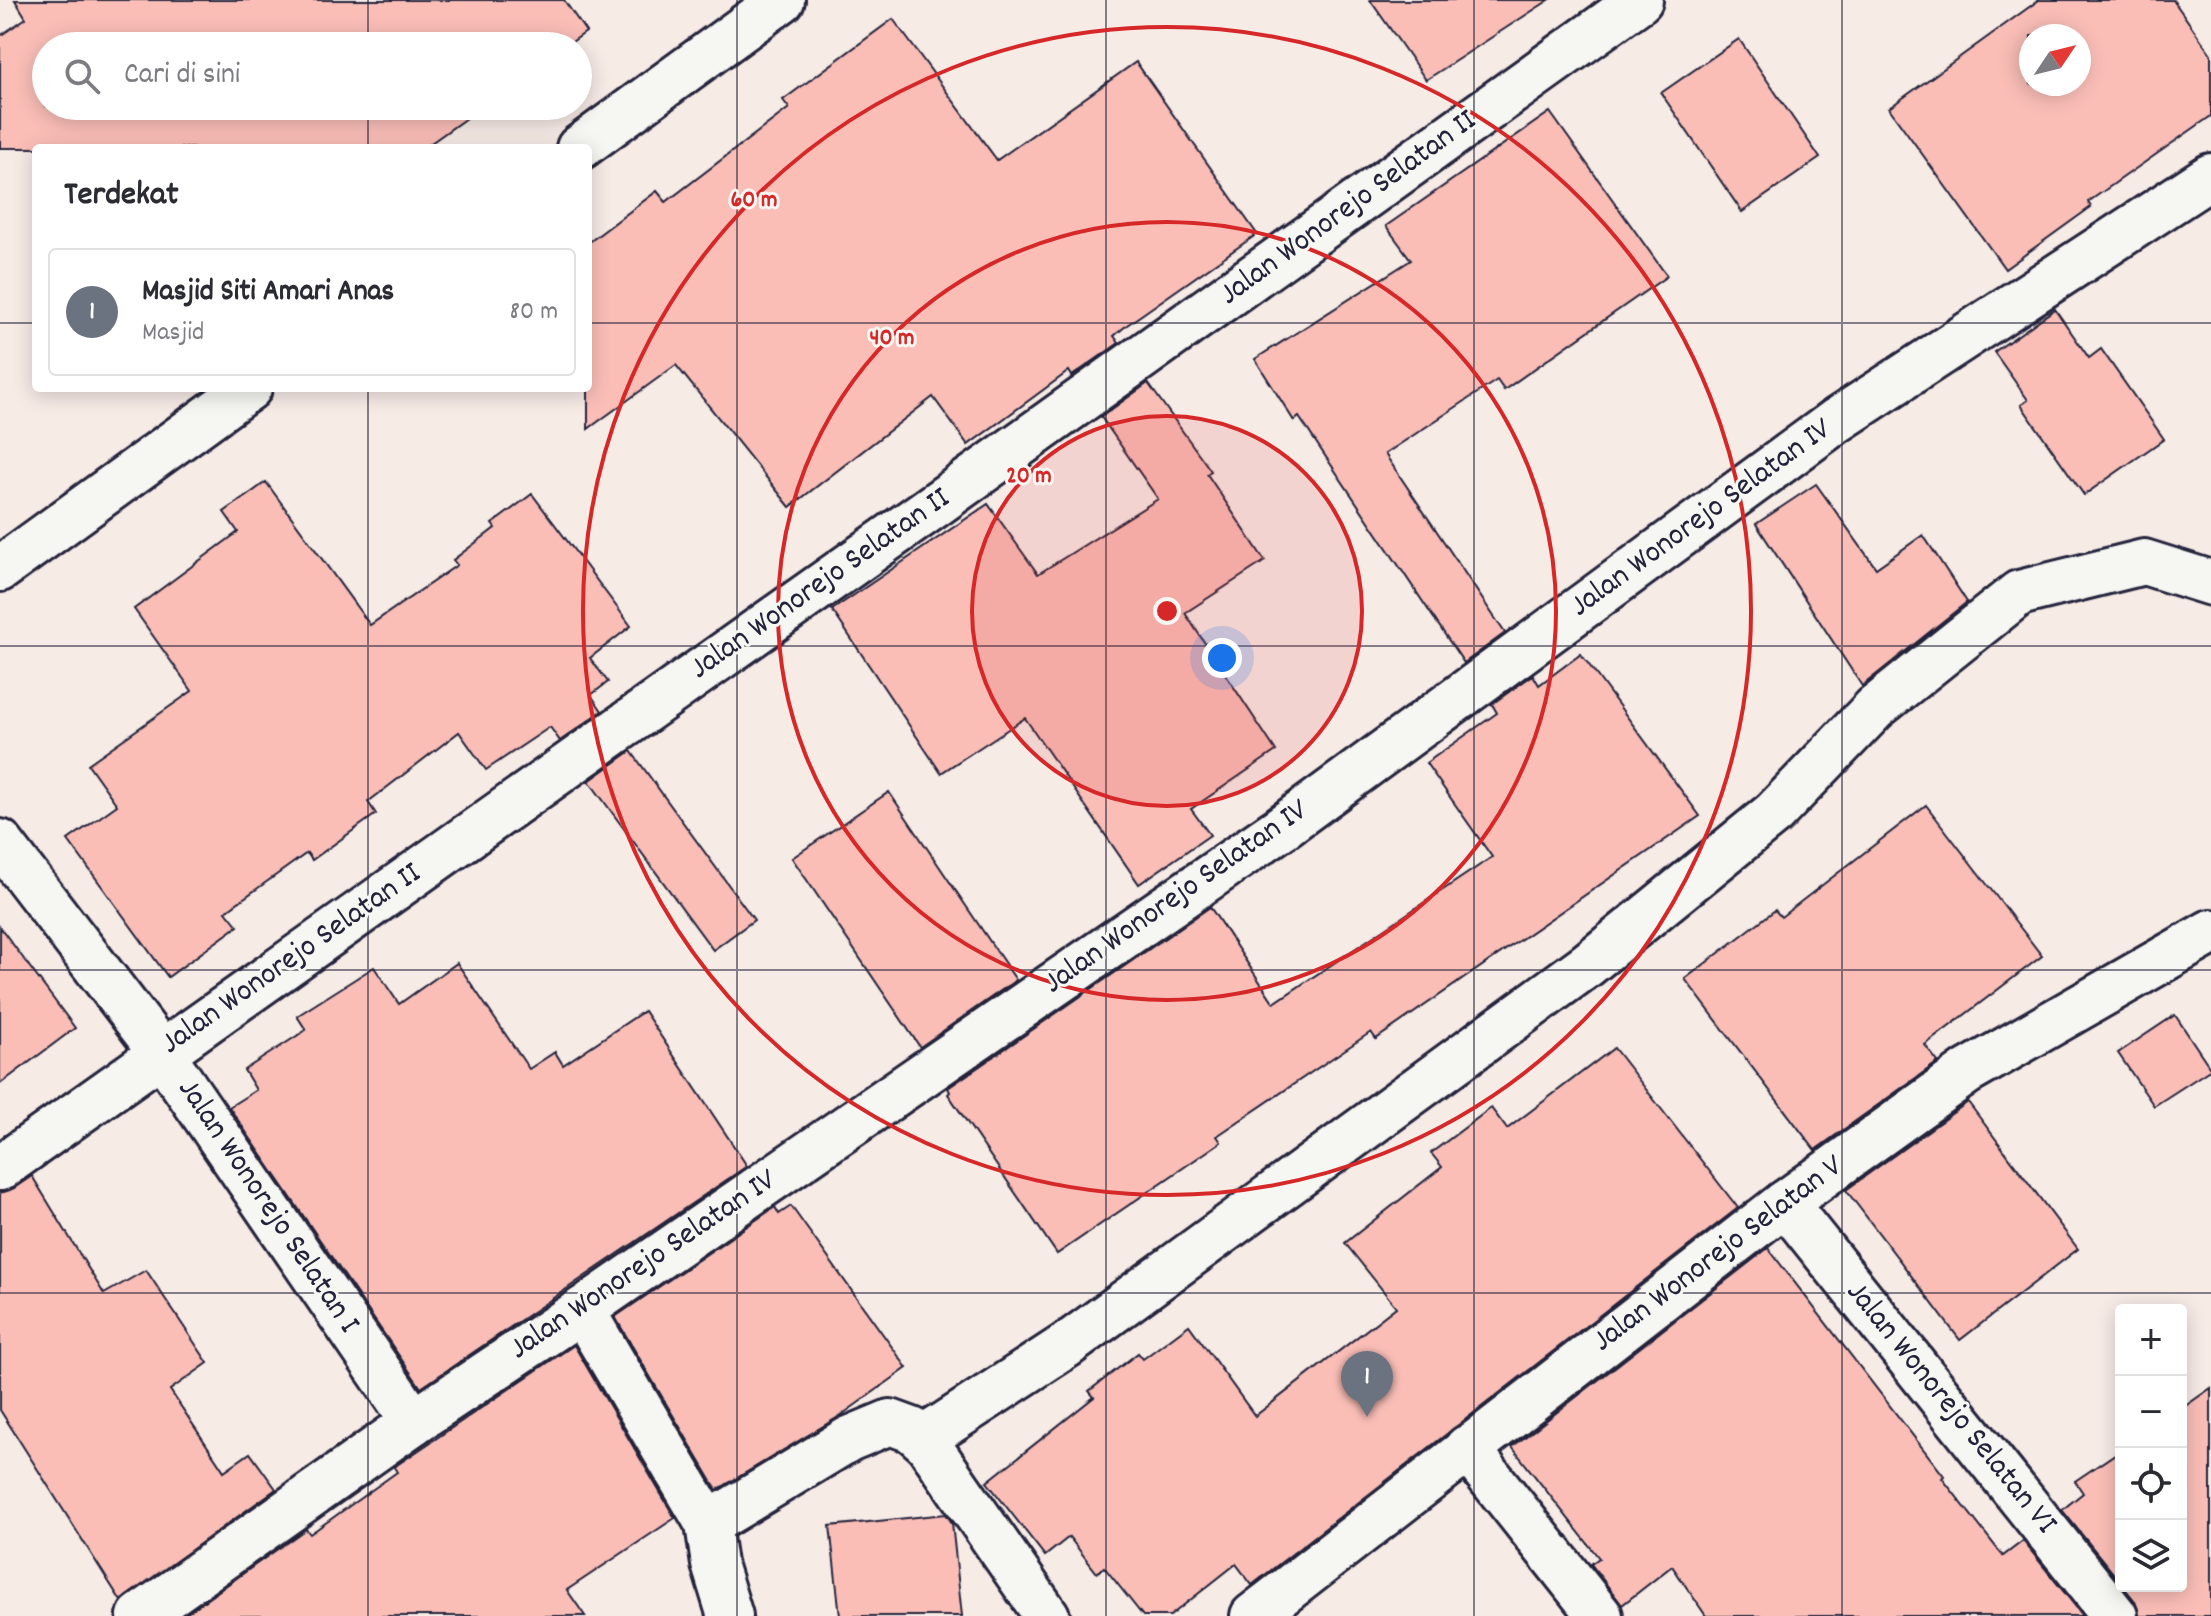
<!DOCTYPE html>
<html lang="id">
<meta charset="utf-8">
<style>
body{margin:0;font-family:Dekko,sans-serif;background:#f2f2f3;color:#2b2b33}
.controls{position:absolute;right:24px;bottom:24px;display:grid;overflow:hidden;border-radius:8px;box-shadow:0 4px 20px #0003}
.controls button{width:72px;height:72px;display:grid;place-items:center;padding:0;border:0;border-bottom:2px solid #e1e1e2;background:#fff;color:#2b2b33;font:40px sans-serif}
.compass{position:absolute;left:2019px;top:24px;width:72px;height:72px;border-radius:50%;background:#fff;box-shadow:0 4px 20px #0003;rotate:55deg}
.you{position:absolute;left:1222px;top:658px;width:28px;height:28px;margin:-20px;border:6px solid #fff;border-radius:50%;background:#1a73e8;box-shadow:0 0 0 12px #1a73e833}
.badge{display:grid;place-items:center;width:52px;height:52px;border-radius:50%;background:#1f6fb2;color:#fff;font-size:26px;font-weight:700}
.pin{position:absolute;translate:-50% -66px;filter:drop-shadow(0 2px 4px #0008)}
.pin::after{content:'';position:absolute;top:42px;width:28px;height:24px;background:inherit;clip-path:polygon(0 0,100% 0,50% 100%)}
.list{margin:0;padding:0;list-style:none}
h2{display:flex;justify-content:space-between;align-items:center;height:104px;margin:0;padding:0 32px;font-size:34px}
h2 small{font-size:26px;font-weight:400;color:#7c7c81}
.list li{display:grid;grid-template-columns:52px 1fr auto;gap:24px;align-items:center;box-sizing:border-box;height:128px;margin:0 16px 16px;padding:0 16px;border:2px solid #e1e1e2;border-radius:8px}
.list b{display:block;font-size:30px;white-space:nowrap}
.list p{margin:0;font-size:26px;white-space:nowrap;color:#7c7c81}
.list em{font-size:26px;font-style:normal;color:#7c7c81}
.icon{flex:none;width:44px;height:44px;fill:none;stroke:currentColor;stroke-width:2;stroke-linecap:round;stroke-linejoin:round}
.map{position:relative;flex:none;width:2211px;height:1616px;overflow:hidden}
.search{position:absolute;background:#fff;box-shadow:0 4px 20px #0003;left:32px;top:32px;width:560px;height:88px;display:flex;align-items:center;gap:20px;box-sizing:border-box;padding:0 28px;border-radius:44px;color:#7c7c81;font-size:30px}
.panel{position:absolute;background:#fff;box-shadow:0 4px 20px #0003;left:32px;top:144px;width:560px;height:248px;border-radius:8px}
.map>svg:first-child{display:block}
.building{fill:#fabeb7;stroke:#22223b;stroke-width:2;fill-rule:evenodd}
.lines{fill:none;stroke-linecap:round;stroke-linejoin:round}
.minor-casing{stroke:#22223b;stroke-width:50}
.minor{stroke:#f6f6f2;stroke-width:44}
.grid{fill:none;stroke:#22223b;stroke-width:2;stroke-opacity:0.55}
.ring{fill:none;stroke:#d62828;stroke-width:4}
.labels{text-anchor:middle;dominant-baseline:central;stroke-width:6;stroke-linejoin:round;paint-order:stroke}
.street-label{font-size:32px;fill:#22223b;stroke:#f6f6f2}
.centre{fill:#d62828;stroke:#f6f6f2;stroke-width:4}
.ring-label{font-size:24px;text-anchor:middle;font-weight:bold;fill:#d62828;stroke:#f6f6f2;stroke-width:6;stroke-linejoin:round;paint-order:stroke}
</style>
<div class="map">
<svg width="2211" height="1616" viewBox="0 0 2211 1616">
<rect width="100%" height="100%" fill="#f7ebe6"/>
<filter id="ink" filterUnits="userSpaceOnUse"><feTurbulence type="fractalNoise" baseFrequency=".0125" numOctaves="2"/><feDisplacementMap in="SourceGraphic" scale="16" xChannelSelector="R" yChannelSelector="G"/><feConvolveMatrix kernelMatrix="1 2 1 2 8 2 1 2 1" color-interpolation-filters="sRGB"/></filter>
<g filter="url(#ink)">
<g class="building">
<polygon points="15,0 564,0 586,32 566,46 46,46 46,106 483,106 424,148 0,148 0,36 26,18"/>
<polygon points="1370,0 1549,0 1426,80"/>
<path d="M2039,0H2173L2211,54V116L2088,202L2091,207L2005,269L1889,108ZM2031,36H2079V84H2031Z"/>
<polygon points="893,19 997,160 1136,62 1257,234 1127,325 1114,336 1119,343 1072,376 1069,371 968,445 933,397 790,507 676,365 588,429 588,243 657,191 666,202 789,108 783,100"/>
<polygon points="1739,39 1820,158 1742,212 1661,93"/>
<polygon points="1550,112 1667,276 1504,390 1497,380 1385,454 1505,633 1464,663 1299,417 1294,421 1255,359 1411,260 1386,226"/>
<polygon points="2055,309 2089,358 2101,349 2164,439 2084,495 2021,405 2028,400 1994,352"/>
<polygon points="1148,383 1211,471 1207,474 1265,561 1185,613 1276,751 1191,809 1210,835 1139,884 1025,718 941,773 832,610 988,504 1038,574 1158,499 1101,417"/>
<polygon points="266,482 370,625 457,565 453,560 495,528 492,524 532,494 631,626 590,658 608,682 591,695 602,711 560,741 550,727 486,770 459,732 368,802 376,814 312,860 307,853 226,911 238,926 168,977 68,840 117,805 88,764 192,691 134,609 238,532 224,512"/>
<polygon points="1816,484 1876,568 1923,535 1967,602 1862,686 1756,524"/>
<polygon points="1581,654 1700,816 1376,1039 1371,1032 1217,1136 1221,1142 1057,1254 948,1094 950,1092 948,1088 1210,907 1274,1003 1492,857 1426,763 1497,713 1492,704 1533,675 1539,685"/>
<polygon points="631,751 754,920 713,950 589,781"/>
<polygon points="889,792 1016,980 920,1047 792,858"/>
<polygon points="1926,805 2042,956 1925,1045 1938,1062 1815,1150 1685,979 1775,910 1781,917"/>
<polygon points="0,927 75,1028 0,1084"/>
<polygon points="457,963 529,1069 555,1052 563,1065 644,1011 747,1166 421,1388 229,1107 256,1090 244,1070 306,1030 297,1016 374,967 399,1004"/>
<polygon points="2175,1015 2211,1069 2154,1106 2118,1053"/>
<polygon points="1614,1048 1738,1208 1252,1585 1236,1564 1170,1616 1143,1616 1104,1567 1097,1573 1069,1537 1045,1556 987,1482 1094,1397 1089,1391 1138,1353 1143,1359 1189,1325 1255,1416 1396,1307 1345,1243 1442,1167 1431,1153 1491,1108 1507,1129"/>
<polygon points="1968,1102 2078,1249 1960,1340 1846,1190"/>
<polygon points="32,1176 104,1294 146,1270 208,1363 170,1390 224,1471 250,1453 276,1489 121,1601 0,1410 0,1193 14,1188"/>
<polygon points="791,1206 907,1368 840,1416 717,1490 615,1317 775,1207 779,1214"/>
<polygon points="1768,1248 1944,1476 1942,1478 2003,1556 2023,1541 2083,1616 1706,1616 1672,1566 1622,1605 1591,1564 1599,1558 1512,1447"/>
<polygon points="574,1345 675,1518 567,1590 585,1616 183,1616 306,1529 310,1534 397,1472 394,1467"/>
<polygon points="2211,1388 2211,1616 2139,1616 2135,1601 2123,1586 2181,1586 2181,1409"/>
<polygon points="2121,1450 2121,1583 2062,1510 2083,1493 2075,1481"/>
<polygon points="946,1514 952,1523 962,1616 840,1616 830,1526"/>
</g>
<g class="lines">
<defs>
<g id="minor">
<polyline points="579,148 782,0"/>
<polyline points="0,569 249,388"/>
<polyline points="0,842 161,1052 414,1422"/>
<polyline points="0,1168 938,503 1640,0"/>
<polyline points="1785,1203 2115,1616"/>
<polyline points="582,1310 708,1524 849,1439 890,1422 912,1430 927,1443 1047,1616"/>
<polyline points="923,1439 1067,1345 1587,965 1774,813 1875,708 2019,593 2144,562 2211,583"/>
<polyline points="1467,1448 1600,1616"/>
<polyline points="708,1524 714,1564 730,1616"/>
<polyline points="140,1616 414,1422 582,1310 1281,828 1836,421 2211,176"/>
<polyline points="1253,1616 1785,1203 1967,1072 2211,932"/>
</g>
</defs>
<use href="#minor" class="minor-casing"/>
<use href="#minor" class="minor"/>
</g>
</g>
<path class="grid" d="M368,0V46M737,0V1616M1106,0V1616M1474,0V1616M1842,0V1616M368,106V148M0,323H36M588,323H2211M368,388V1616M0,646H2211M0,970H2211M0,1293H2211"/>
<circle cx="1167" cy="611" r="195" fill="#d62828" fill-opacity=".12"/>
<g class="ring">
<circle cx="1167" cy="611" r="195"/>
<circle cx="1167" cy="611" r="389"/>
<circle cx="1167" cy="611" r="584"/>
</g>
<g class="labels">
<g class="street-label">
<text transform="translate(1349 209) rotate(-36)">Jalan Wonorejo Selatan II</text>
<text transform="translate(1702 519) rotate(-36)">Jalan Wonorejo Selatan IV</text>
<text transform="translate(821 585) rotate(-35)">Jalan Wonorejo Selatan II</text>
<text transform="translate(1177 898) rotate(-35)">Jalan Wonorejo Selatan IV</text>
<text transform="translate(292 960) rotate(-35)">Jalan Wonorejo Selatan II</text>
<text transform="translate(267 1207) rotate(56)">Jalan Wonorejo Selatan I</text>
<text transform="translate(1719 1255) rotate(-37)">Jalan Wonorejo Selatan V</text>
<text transform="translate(644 1266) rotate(-34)">Jalan Wonorejo Selatan IV</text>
<text transform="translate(1950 1409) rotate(51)">Jalan Wonorejo Selatan VI</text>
</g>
</g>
<circle cx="1167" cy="611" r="12" class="centre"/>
<g class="ring-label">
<text x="754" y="206">60 m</text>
<text x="892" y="344">40 m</text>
<text x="1029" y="482">20 m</text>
</g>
</svg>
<div class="controls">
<button>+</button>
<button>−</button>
<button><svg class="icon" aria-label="locate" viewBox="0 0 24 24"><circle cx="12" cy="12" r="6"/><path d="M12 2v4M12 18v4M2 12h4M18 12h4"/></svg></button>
<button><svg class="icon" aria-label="layers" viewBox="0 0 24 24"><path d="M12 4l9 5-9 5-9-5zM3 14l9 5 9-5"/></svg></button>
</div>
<svg class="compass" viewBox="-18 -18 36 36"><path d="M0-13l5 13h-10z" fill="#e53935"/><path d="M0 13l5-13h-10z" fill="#7c7c81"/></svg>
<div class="you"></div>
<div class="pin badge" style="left:1367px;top:1417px;background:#6b7280">1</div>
<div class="search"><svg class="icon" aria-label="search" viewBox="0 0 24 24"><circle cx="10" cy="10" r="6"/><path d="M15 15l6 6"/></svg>Cari di sini</div>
<section class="panel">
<h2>Terdekat<small></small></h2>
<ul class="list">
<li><span class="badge" style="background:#6b7280">1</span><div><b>Masjid Siti Amari Anas</b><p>Masjid</p></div><em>80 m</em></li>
</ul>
</section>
</div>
